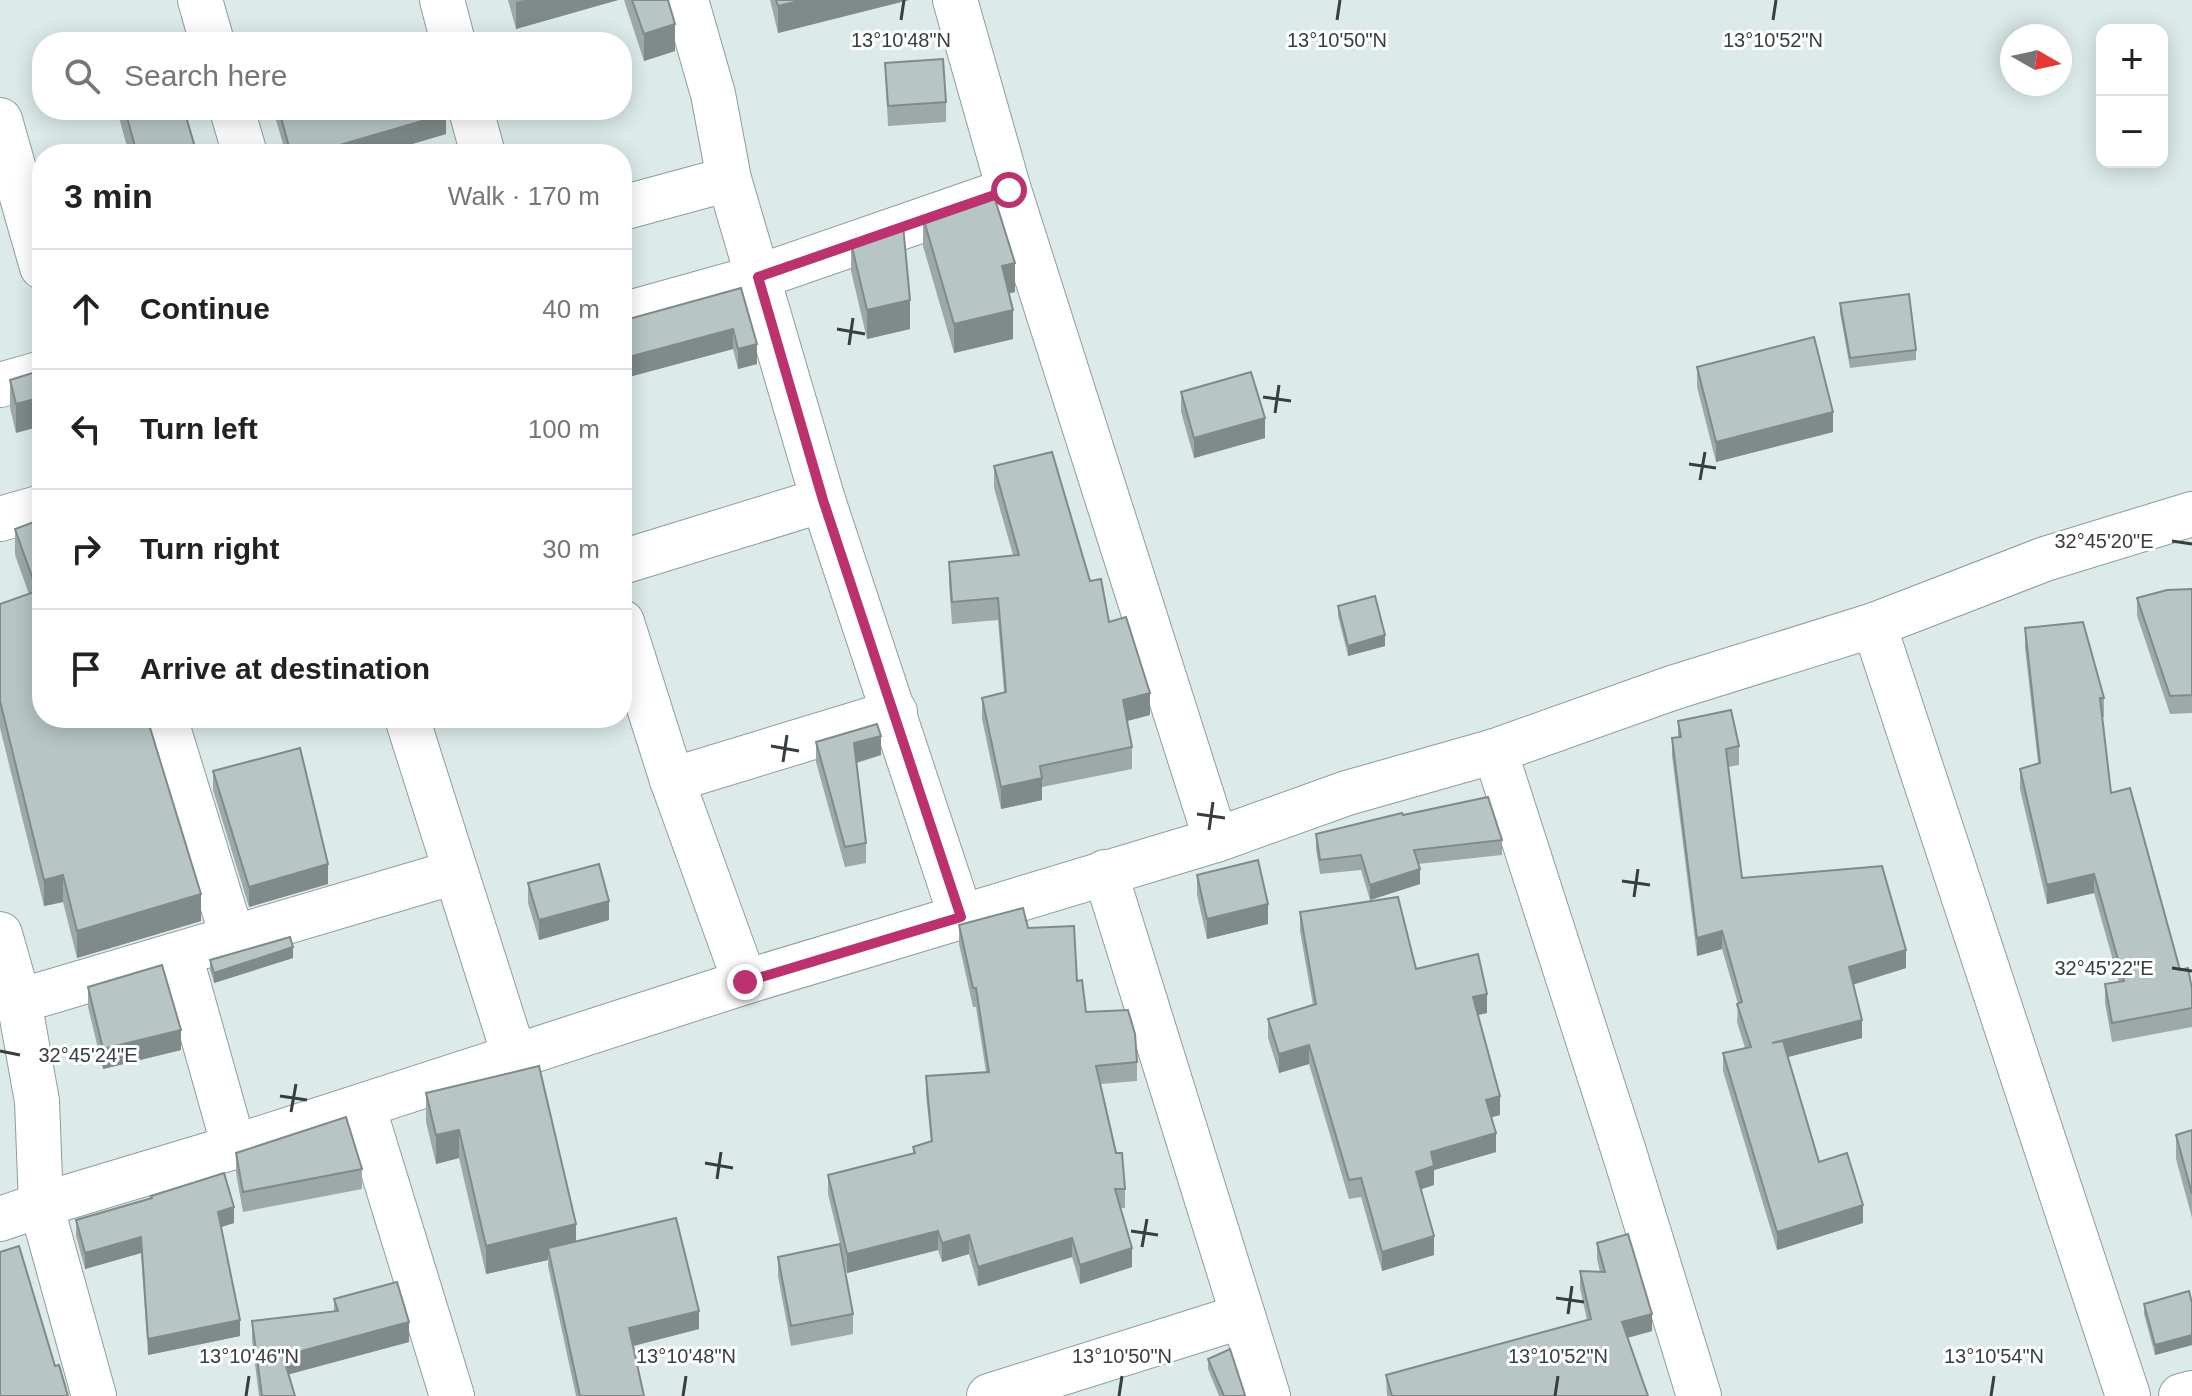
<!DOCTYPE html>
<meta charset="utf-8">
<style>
body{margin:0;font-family:Helvetica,sans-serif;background:#f6f6f6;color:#222}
.controls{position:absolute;right:24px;top:24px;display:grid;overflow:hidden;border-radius:16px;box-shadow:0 4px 20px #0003}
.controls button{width:72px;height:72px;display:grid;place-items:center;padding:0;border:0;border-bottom:2px solid #e0e0e0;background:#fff;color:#222;font:40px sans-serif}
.compass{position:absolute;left:2000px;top:24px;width:72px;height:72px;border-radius:50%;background:#fff;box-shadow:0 4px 20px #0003;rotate:99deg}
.stop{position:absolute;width:24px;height:24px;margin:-18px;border:6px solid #bb326f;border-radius:50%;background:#fff}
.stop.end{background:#bb326f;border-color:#fff;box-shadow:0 2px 8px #0008}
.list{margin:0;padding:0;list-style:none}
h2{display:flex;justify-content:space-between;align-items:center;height:104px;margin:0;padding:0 32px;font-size:34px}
h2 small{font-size:26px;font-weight:400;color:#767676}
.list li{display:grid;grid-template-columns:52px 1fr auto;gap:24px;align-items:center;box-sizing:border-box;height:120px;padding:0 32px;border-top:2px solid #e0e0e0}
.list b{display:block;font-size:30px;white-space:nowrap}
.list em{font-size:26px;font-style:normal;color:#767676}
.icon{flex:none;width:44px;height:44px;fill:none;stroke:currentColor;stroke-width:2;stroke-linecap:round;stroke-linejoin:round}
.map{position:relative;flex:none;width:2192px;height:1396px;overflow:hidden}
.search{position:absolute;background:#fff;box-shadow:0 4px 20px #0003;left:32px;top:32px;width:600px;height:88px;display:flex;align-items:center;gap:20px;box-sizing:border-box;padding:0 28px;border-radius:32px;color:#767676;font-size:30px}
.panel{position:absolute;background:#fff;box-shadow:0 4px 20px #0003;left:32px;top:144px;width:600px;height:584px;border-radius:32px}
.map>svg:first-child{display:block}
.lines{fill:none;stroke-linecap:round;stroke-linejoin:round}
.minor-casing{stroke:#8e9c9b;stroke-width:46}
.minor{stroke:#fff;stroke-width:44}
.wall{fill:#9da9a9}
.shaded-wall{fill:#808a8a}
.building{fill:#b7c5c5;stroke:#808a8a;stroke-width:2}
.route{stroke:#bb326f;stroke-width:10}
.ticks{fill:none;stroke:#383e3e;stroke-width:3}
.ticks-label{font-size:20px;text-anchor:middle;fill:#383e3e;stroke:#fff;stroke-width:6;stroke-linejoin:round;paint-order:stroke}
</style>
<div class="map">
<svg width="2192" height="1396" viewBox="0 0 2192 1396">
<rect width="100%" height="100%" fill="#dcebea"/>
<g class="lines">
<defs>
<g id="minor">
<polyline points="200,0 212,42"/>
<polyline points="442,0 453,42"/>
<polyline points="686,0 713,94 729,179 823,500 961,917"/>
<polyline points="955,0 1009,190 1216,840"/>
<polyline points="232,110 245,154"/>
<polyline points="471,110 483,154"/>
<polyline points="0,120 42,267"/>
<polyline points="622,208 729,179"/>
<polyline points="622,315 758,277 1003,192"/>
<polyline points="0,385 42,373"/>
<polyline points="0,519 42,507"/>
<polyline points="622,562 823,500"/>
<polyline points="622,622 672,780 745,982"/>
<polyline points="1874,625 2128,1396"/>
<polyline points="165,718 233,939"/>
<polyline points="407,718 515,1058"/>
<polyline points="1495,751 1625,1155 1699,1396"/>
<polyline points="672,780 895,712"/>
<polyline points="1105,872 1268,1396"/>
<polyline points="0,934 19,1001 37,1101 41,1205 94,1396"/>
<polyline points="180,955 234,1147"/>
<polyline points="19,1001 455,872"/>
<polyline points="363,1106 452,1396"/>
<polyline points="0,1219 41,1205 234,1147 745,982 1216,840 1347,793 1495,751 1672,688 1874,625 2045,559 2192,514"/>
<polyline points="989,1396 1243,1316"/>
<polyline points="2181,1396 2192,1393"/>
</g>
</defs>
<use href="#minor" class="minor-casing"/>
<use href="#minor" class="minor"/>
</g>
<g class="wall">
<polygon points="508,0 618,0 516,29"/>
<polygon points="624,0 668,0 675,51 644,61"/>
<polygon points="770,0 909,0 778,33"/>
<polygon points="885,63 946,102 946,122 888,126"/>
<polygon points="117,110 184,110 197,154 129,154"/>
<polygon points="273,110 445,110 446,134 378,154 286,154"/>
<polygon points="923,217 1015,292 1009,293 1013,339 954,353 923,246"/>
<polygon points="851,243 910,329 867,339 851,271"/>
<polygon points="741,288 757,364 738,369 733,349 625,378 622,365 622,319 629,319"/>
<polygon points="1840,303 1916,350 1916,360 1850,368 1840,313"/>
<polygon points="1697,367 1833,432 1716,462 1697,387"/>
<polygon points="42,370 16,433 10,408 10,380"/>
<polygon points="1181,392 1265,438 1194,458 1181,412"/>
<polygon points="994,466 1090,581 1150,715 1127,721 1132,747 1132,769 1042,787 1042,800 1001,809 982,719 982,698 1004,693 998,620 952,624 949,584 949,562 1013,555 994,488"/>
<polygon points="42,519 42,718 201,921 77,958 63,902 44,906 0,728 0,604 29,594 15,555 15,529"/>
<polygon points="2192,589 2192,713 2170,714 2137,616 2137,598"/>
<polygon points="1338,606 1385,646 1348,656 1338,616"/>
<polygon points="2025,628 2104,698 2104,717 2102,717 2111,793 2180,970 2192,989 2192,1027 2112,1042 2105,1003 2105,984 2119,982 2094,893 2047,904 2020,789 2020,769 2038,763 2025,648"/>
<polygon points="1678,721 1739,746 1739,765 1728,767 1742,878 1906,968 1853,984 1862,1038 1788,1057 1819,1162 1863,1223 1777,1250 1723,1071 1723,1053 1745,1048 1737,1022 1738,1004 1722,949 1697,956 1672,756 1672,738 1678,737"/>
<polygon points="816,742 881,755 857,763 866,843 866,863 845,867 816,762"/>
<polygon points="213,771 328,884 249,907 213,790"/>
<polygon points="1403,815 1502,840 1502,855 1418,864 1420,884 1370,900 1361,870 1320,874 1316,849 1316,834"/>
<polygon points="1197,875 1268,924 1207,939 1197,895"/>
<polygon points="528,883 609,920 539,940 528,903"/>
<polygon points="1300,912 1416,969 1487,1013 1478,1015 1500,1115 1491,1117 1496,1152 1434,1170 1434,1185 1421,1189 1434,1255 1382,1271 1361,1197 1349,1199 1309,1064 1279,1073 1268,1038 1268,1019 1313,1005 1300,931"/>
<polygon points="959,925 1028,928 1077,981 1086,1012 1137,1062 1137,1081 1101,1084 1125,1189 1125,1208 1121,1208 1132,1267 1080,1284 1072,1257 978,1286 969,1254 942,1262 938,1250 847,1273 828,1194 828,1175 913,1153 913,1147 931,1142 926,1095 926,1076 986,1072 976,1007 973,1007 959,944"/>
<polygon points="293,958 214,983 210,970 210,960"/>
<polygon points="88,987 181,1050 103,1069 88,1007"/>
<polygon points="426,1093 576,1241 699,1329 633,1346 644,1396 576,1396 548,1266 548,1260 486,1274 459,1158 436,1164 426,1122"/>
<polygon points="2192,1130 2192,1218 2176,1159 2176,1135"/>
<polygon points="236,1153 362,1169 362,1189 243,1212 236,1173"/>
<polygon points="76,1220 234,1223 221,1227 240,1336 148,1355 141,1253 85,1269 76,1236"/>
<polygon points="1597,1243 1652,1331 1628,1338 1648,1396 1387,1396 1386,1375 1587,1320 1580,1288 1580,1271 1600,1272 1597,1259"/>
<polygon points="778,1257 853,1314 853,1334 791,1346 778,1276"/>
<polygon points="334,1299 409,1342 288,1374 295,1396 259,1396 252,1340 252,1321 334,1311"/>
<polygon points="2192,1303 2192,1345 2155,1355 2144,1314 2144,1304"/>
<polygon points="1208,1359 1245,1396 1219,1396 1208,1369"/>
</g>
<g class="shaded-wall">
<polygon points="524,0 618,0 516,29 516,2"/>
<polygon points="803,0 909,0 778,33 778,6"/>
<polygon points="675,24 675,51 644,61 644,34"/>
<polygon points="446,114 446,134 378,154 309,154"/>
<polygon points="1015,263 1015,292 1002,295 1002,266"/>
<polygon points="910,300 910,329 867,339 867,310"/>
<polygon points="1013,310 1013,339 954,353 954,324"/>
<polygon points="733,329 733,349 625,378 625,358"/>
<polygon points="757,344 757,364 738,369 738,349"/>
<polygon points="42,397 42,426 16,433 16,404"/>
<polygon points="1833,412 1833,432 1716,462 1716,442"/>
<polygon points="1265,418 1265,438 1194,458 1194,438"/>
<polygon points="1385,635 1385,646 1348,656 1348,646"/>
<polygon points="1150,693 1150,715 1123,722 1123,700"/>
<polygon points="881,736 881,755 854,763 854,743"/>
<polygon points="1042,778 1042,800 1001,809 1001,787"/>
<polygon points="328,864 328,884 249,907 249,887"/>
<polygon points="1420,869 1420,884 1370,900 1370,885"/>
<polygon points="2094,874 2094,893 2047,904 2047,885"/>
<polygon points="63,875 63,902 44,906 44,880"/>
<polygon points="201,894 201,921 77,958 77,931"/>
<polygon points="609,901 609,920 539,940 539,920"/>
<polygon points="1268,904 1268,924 1207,939 1207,919"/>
<polygon points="1722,931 1722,949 1697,956 1697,938"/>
<polygon points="293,947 293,958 214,983 214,973"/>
<polygon points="1906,950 1906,968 1849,986 1849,967"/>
<polygon points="1487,994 1487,1013 1473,1016 1473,997"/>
<polygon points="1862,1020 1862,1038 1772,1061 1772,1043"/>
<polygon points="181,1030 181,1050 103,1069 103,1049"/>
<polygon points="1309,1045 1309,1064 1279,1073 1279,1054"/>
<polygon points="1500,1096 1500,1115 1486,1119 1486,1100"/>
<polygon points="459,1130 459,1158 436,1164 436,1135"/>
<polygon points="1496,1133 1496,1152 1434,1170 1434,1185 1416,1191 1416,1172 1431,1152"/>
<polygon points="1863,1205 1863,1223 1777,1250 1777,1232"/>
<polygon points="234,1207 234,1223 218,1228 218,1212"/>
<polygon points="576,1224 576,1253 548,1248 548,1260 486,1274 486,1246"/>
<polygon points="938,1231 938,1250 847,1273 847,1254"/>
<polygon points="969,1235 969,1254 942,1262 942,1243"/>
<polygon points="1434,1236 1434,1255 1382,1271 1382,1252"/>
<polygon points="141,1237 141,1253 85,1269 85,1253"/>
<polygon points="1072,1238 1072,1257 978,1286 978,1267"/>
<polygon points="1132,1248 1132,1267 1080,1284 1080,1265"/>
<polygon points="699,1311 699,1329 629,1347 629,1328"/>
<polygon points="1652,1314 1652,1331 1622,1339 1622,1322"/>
<polygon points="240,1320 240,1336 148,1355 148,1339"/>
<polygon points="409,1322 409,1342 283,1376 283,1356"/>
<polygon points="2192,1335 2192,1345 2155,1355 2155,1345"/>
</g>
<g class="building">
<polygon points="632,0 668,0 675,24 644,34"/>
<polygon points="776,0 803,0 778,6"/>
<polygon points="943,59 946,102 888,106 885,63"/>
<polygon points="125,110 184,110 197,154 137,154"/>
<polygon points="279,110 445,110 446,114 309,154 291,154"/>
<polygon points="993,193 1015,263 1002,266 1013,310 954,324 923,217 946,212 945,210"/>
<polygon points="903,225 910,300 867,310 851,243"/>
<polygon points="741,288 757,344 738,349 733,329 625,358 622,345 622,319 629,319"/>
<polygon points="1909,294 1916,350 1850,358 1840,303"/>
<polygon points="1814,337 1833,412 1716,442 1697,367"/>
<polygon points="42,370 42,397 16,404 10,380"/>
<polygon points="1251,372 1265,418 1194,438 1181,392"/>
<polygon points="1052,452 1090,581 1101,579 1109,622 1126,617 1150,693 1123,700 1132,747 1040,766 1042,778 1001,787 982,698 1006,692 998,598 952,602 949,562 1019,555 994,466"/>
<polygon points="42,519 42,718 147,718 201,894 77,931 63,875 44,880 0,701 0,604 37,591 15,529"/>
<polygon points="2192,589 2192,695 2170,696 2137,598 2167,590"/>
<polygon points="1375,596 1385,635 1348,646 1338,606"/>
<polygon points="2083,622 2104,698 2100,698 2111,793 2130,788 2180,970 2188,968 2192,989 2192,1008 2112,1023 2105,984 2124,981 2094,874 2047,885 2020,769 2040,763 2025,628"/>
<polygon points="1731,710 1739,746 1726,749 1742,878 1882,866 1906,950 1849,967 1862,1020 1772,1043 1783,1041 1819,1162 1847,1153 1863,1205 1777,1232 1723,1053 1751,1047 1737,1004 1742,1002 1722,931 1697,938 1672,738 1681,737 1678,721"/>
<polygon points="877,724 881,736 854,743 866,843 845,847 816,742"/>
<polygon points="300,748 328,864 249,887 213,771"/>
<polygon points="1488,797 1502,840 1414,850 1420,869 1370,885 1361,855 1320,860 1316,834 1402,813 1403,815"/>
<polygon points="1258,860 1268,904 1207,919 1197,875"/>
<polygon points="599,864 609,901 539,920 528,883"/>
<polygon points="1398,897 1416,969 1478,954 1487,994 1473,997 1500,1096 1486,1100 1496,1133 1431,1152 1434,1166 1416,1172 1434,1236 1382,1252 1361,1178 1349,1180 1309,1045 1279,1054 1268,1019 1316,1004 1300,912"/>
<polygon points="1023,908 1028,928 1074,926 1077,981 1082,980 1086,1012 1128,1010 1135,1034 1137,1062 1096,1066 1116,1153 1122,1153 1125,1189 1115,1189 1132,1248 1080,1265 1072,1238 978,1267 969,1235 942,1243 938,1231 847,1254 828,1175 915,1153 913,1147 932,1141 926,1076 989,1072 976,988 973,988 959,925"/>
<polygon points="290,937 293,947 214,973 210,960"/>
<polygon points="162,965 181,1030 103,1049 88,987"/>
<polygon points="539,1066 576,1224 486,1246 459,1130 436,1135 426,1093"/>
<polygon points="346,1117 362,1169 243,1192 236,1153"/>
<polygon points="2192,1130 2192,1194 2176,1135"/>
<polygon points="224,1173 234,1207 218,1212 240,1320 148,1339 141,1237 85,1253 76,1220 152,1198 151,1196"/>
<polygon points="676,1218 699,1311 629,1328 644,1396 580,1396 548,1248"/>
<polygon points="1628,1234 1652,1314 1622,1322 1648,1396 1392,1396 1386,1375 1591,1319 1580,1271 1605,1272 1597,1243"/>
<polygon points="840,1244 853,1314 791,1326 778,1257"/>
<polygon points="19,1246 55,1366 59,1365 68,1396 0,1396 0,1252"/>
<polygon points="397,1282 409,1322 283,1356 295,1396 262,1396 252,1321 338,1311 334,1299"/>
<polygon points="2189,1291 2192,1303 2192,1335 2155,1345 2144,1304"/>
<polygon points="1230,1349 1245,1395 1242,1396 1224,1396 1208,1359"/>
</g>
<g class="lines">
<polyline class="route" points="745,982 961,917 823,500 758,277 1009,190"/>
</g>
<path class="ticks" d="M901,20L904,0M1337,20L1340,0M1773,20L1776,0M837,329L865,334M849,345L853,318M1263,397L1291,401M1275,413L1279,385M1689,464L1716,468M1700,480L1705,452M2172,541L2192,544M771,746L799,751M783,762L787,735M1197,814L1225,818M1209,830L1213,802M1622,881L1650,885M1634,897L1638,869M2172,968L2192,971M0,1051L20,1055M280,1096L307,1100M291,1112L296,1084M705,1163L733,1168M717,1179L721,1152M1131,1231L1158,1235M1142,1247L1147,1219M1556,1298L1584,1302M1568,1314L1572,1286M246,1396L249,1376M683,1396L686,1376M1119,1396L1122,1376M1555,1396L1558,1376M1991,1396L1994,1376"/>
<g class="ticks-label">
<text x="901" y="47">13°10'48"N</text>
<text x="1337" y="47">13°10'50"N</text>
<text x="1773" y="47">13°10'52"N</text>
<text x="2104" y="548">32°45'20"E</text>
<text x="2104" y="975">32°45'22"E</text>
<text x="88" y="1062">32°45'24"E</text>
<text x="249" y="1363">13°10'46"N</text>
<text x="686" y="1363">13°10'48"N</text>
<text x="1122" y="1363">13°10'50"N</text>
<text x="1558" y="1363">13°10'52"N</text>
<text x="1994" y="1363">13°10'54"N</text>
</g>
</svg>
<div class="controls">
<button>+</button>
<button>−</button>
</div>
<svg class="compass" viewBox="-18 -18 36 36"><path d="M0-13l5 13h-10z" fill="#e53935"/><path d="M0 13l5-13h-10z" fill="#767676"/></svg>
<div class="stop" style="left:1009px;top:190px"></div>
<div class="stop end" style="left:745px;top:982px"></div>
<div class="search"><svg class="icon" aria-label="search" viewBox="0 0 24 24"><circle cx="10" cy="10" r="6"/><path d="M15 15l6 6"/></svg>Search here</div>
<section class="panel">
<h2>3 min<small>Walk · 170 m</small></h2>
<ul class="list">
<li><svg class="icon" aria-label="ahead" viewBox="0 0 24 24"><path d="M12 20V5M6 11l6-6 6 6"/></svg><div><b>Continue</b></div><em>40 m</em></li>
<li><svg class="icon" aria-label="left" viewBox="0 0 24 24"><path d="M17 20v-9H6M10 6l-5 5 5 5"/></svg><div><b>Turn left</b></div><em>100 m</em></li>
<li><svg class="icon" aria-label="right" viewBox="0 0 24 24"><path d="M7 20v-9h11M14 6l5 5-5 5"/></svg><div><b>Turn right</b></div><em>30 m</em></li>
<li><svg class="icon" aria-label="arrive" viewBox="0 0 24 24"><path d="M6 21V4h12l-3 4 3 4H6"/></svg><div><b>Arrive at destination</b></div></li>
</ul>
</section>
</div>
